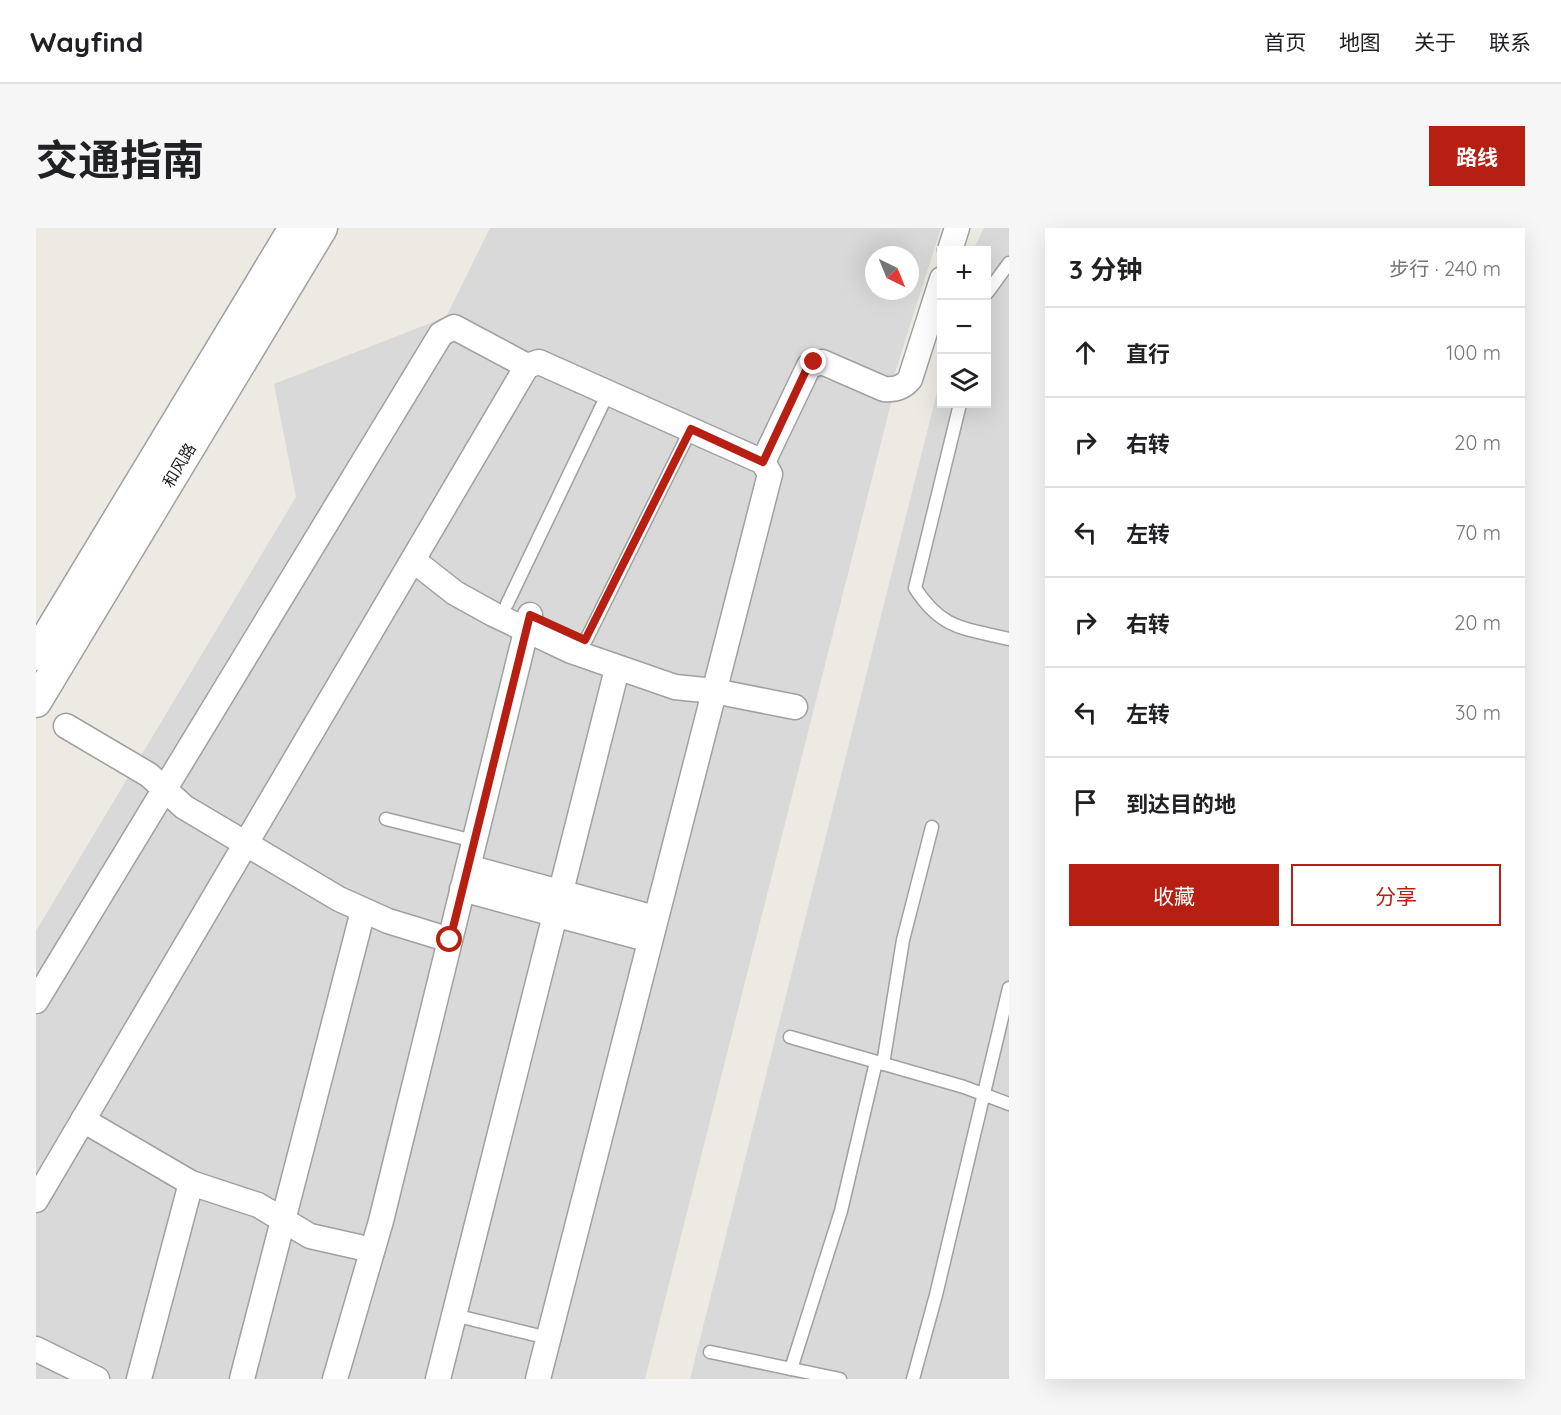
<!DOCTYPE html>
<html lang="zh">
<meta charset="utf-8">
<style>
body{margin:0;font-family:Quicksand,"Noto Sans SC",sans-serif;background:#f6f6f6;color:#202124}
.controls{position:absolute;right:18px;top:18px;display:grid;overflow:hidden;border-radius:0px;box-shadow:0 6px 24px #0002}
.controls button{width:54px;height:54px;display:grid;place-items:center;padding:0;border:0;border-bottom:2px solid #e0e0e0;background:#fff;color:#202124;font:30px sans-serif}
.compass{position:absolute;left:829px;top:18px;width:54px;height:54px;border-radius:50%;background:#fff;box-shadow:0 6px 24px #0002;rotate:137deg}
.stop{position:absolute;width:18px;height:18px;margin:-14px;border:4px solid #b61f11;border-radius:50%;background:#fff}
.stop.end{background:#b61f11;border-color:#fff;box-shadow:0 2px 6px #0008}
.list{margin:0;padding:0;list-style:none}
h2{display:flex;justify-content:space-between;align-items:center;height:78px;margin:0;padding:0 24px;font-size:26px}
h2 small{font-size:20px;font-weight:400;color:#757577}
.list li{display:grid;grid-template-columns:39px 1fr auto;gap:18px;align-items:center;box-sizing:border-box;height:90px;padding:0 24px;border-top:2px solid #e0e0e0}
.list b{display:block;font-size:22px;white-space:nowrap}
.list em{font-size:20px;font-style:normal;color:#757577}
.actions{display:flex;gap:12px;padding:18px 24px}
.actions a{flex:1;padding:14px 0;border:2px solid #b61f11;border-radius:0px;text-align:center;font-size:21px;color:#b61f11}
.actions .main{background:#b61f11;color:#fff}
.icon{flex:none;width:33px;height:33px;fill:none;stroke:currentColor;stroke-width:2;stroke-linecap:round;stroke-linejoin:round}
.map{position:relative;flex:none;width:973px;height:1151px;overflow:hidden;border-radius:0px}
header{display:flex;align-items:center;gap:36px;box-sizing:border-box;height:84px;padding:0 30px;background:#fff;border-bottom:2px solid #e0e0e0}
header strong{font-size:28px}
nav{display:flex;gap:33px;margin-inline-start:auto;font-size:21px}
.intro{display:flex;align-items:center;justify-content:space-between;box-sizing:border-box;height:144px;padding:0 36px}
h1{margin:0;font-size:42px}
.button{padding:15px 27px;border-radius:0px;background:#b61f11;color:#fff;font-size:21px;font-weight:700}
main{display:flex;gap:36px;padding:0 36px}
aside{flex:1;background:#fff;border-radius:0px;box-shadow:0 6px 24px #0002}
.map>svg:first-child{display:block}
.residential{fill:#dad9d9;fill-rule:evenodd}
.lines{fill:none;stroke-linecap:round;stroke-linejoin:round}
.service-casing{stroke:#a0a0a0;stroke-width:15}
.minor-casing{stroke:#a0a0a0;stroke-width:27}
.tertiary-casing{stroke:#a0a0a0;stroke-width:33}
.service{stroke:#fff;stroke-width:12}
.minor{stroke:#fff;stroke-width:24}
.tertiary{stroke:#fff;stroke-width:30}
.route{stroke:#b61f11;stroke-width:8}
.labels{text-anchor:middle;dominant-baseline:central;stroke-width:6;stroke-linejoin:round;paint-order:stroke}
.street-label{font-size:16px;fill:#1c1c1c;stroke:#fff}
</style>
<header>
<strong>Wayfind</strong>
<nav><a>首页</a><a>地图</a><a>关于</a><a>联系</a></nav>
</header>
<div class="intro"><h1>交通指南</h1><a class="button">路线</a></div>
<main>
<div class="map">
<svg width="973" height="1151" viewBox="0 0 973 1151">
<rect width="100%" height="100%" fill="#eceae2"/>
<g class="residential">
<path d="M454,0H905L856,154L795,127L787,151L856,171L609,1151H0V703L260,269L238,156L410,89ZM838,27H874V63H838Z"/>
<polygon points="948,0 973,0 973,1151 654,1151 905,148 906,176 951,176 951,22 937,22"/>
</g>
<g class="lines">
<defs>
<g id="service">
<polyline points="951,65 973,35"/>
<path d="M924,176L879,360C906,402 928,400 973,411"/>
<polyline points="471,376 572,165"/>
<polyline points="550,412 655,201"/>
<polyline points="350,591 438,613"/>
<polyline points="754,809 928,859 973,876"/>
<polyline points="847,836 867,712 896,599"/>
<polyline points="418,1087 512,1110"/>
<polyline points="674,1124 804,1151"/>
<polyline points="755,1141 805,983 840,834"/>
<polyline points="877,1151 900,1067 973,760"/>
</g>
<g id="minor">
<polyline points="914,22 921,0"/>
<path d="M727,234L773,138L786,134L848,161C859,162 867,160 874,151L906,51"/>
<polyline points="377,332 419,365 457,386 535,423 639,459 678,463 759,479"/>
<polyline points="30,498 113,547 148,579 303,671 352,693 414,712"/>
<polyline points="432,639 619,690"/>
<polyline points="426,661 614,712"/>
<polyline points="0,773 405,106 418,99 491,138 503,134 727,234 734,246 502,1151"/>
<polyline points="47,892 155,955 222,977 274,1008 336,1022"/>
<polyline points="0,972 491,138"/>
<polyline points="0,1121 61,1151"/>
<polyline points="103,1151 155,955"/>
<polyline points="206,1151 327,683"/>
<polyline points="299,1151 345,993 494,387"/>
<polyline points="402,1151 581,441"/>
</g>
<g id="tertiary">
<polyline points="0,427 258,0"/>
<polyline points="0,474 286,0"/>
</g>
</defs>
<use href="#service" class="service-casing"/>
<use href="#minor" class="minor-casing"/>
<use href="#tertiary" class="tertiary-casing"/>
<use href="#service" class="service"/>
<use href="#minor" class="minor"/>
<use href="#tertiary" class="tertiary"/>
</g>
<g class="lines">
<polyline class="route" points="414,712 494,387 549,412 655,201 727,234 772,138 778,134"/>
</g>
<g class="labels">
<g class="street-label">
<text transform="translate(143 237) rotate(-59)">和风路</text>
</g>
</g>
</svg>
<div class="controls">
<button>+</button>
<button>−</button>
<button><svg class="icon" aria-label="layers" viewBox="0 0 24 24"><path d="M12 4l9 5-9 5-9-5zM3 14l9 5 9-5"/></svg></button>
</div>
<svg class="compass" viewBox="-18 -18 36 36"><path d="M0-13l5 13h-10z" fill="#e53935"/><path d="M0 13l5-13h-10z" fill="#757577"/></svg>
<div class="stop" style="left:414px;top:712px"></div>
<div class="stop end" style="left:778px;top:134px"></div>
</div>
<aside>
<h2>3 分钟<small>步行 · 240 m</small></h2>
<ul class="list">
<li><svg class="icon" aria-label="ahead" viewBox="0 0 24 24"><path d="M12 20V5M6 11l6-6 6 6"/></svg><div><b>直行</b></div><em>100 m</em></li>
<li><svg class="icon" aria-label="right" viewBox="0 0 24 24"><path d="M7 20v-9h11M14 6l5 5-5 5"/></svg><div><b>右转</b></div><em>20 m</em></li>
<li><svg class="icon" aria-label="left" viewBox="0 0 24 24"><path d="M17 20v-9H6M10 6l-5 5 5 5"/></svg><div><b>左转</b></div><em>70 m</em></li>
<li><svg class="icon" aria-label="right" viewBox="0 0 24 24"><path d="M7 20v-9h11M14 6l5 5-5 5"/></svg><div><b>右转</b></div><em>20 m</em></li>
<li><svg class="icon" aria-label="left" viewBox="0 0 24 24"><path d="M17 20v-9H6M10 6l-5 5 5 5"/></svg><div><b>左转</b></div><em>30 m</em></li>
<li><svg class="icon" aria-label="arrive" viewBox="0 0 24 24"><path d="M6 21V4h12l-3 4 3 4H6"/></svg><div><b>到达目的地</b></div></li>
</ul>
<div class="actions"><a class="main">收藏</a><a>分享</a></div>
</aside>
</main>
